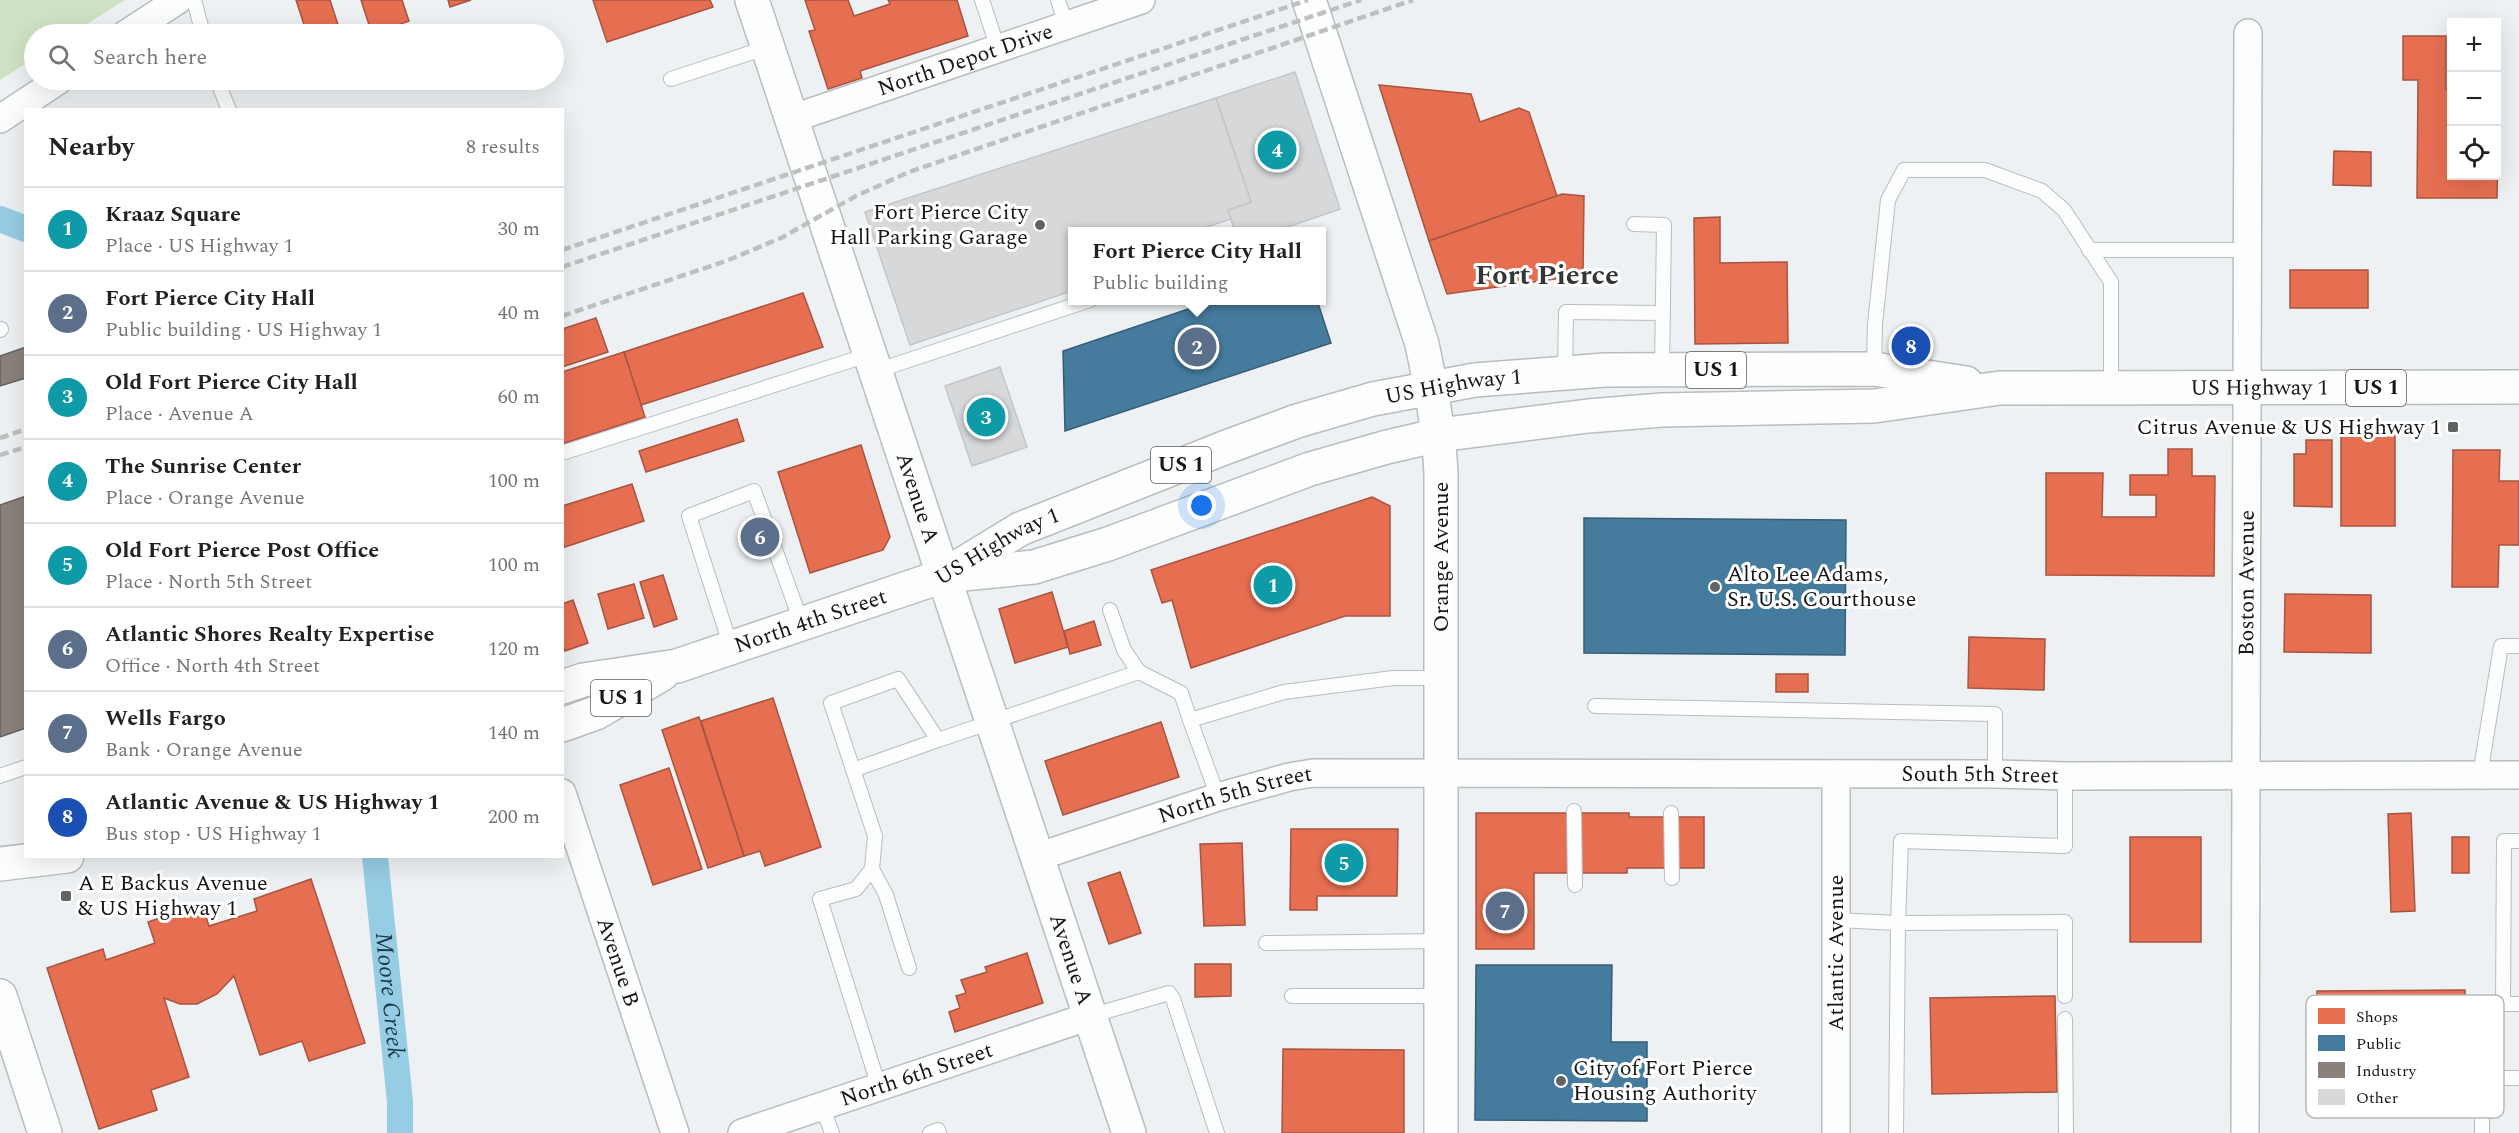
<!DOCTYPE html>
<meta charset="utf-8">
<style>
body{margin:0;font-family:Spectral,serif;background:#f2f2f2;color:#222}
.controls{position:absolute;right:18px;top:18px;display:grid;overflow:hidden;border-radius:0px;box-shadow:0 6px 24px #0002}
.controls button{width:54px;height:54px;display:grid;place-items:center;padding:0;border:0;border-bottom:2px solid #e0e0e0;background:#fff;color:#222;font:30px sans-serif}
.you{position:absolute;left:1202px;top:506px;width:21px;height:21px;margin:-15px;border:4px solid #fff;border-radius:50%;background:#1a73e8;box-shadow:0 0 0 9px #1a73e833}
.badge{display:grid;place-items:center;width:39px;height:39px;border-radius:50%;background:#616364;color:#fff;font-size:20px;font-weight:700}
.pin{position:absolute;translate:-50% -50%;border:3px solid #fff;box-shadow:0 2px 6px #0006}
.popup{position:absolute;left:1068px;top:227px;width:258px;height:78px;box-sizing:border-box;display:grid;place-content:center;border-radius:0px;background:#fff;filter:drop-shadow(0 2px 4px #0005);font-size:20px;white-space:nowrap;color:#767676}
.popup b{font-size:22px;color:#222}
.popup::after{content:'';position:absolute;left:50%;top:100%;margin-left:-12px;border:12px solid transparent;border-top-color:#fff}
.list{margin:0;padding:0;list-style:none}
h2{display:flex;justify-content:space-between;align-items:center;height:78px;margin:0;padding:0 24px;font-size:26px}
h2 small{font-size:20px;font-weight:400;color:#767676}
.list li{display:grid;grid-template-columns:39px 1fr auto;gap:18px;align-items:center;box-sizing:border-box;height:84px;padding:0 24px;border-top:2px solid #e0e0e0}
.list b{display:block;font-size:22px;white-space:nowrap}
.list p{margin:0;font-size:20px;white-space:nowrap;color:#767676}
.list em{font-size:20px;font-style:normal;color:#767676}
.icon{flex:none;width:33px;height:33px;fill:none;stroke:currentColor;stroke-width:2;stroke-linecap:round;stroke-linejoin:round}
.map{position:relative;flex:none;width:2519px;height:1133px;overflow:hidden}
.search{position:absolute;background:#fff;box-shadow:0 6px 24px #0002;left:24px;top:24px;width:540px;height:66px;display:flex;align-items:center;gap:15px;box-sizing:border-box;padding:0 21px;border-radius:33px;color:#767676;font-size:22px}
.panel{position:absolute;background:#fff;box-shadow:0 6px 24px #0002;left:24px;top:108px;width:540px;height:750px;border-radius:0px}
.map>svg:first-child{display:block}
.green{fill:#d0e2c4}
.shops{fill:#e76f51;stroke:#a85440;stroke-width:1.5}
.public{fill:#457b9d;stroke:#375d75;stroke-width:1.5}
.industry{fill:#8a817c;stroke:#67615e;stroke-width:1.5}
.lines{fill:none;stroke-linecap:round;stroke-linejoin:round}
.canal{stroke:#97cde4;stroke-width:26}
.building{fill:#d7d8da;stroke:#c4c5c7;stroke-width:1.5}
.lane-casing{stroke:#babcbe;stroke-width:16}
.street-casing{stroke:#babcbe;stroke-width:30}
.secondary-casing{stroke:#babcbe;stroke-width:36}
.primary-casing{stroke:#babcbe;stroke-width:36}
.lane{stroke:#fcfdfd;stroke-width:14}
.street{stroke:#fcfdfd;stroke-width:27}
.secondary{stroke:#fcfdfd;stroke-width:33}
.primary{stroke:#fcfdfd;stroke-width:33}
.rail{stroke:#bebfbf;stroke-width:4.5;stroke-dasharray:9 4.5;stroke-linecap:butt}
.poi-dot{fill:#616364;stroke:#fff;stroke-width:2}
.labels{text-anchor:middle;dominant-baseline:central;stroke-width:6;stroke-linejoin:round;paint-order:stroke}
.shield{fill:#fff;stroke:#5b5c5d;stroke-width:1.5}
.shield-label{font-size:21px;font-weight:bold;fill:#151617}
.street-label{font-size:22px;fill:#151617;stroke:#fff}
.poi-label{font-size:22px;fill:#151617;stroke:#fff;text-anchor:start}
.water-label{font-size:24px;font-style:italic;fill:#183b4a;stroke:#fff}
.district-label{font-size:28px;font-weight:bold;fill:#343739;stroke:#fff}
.key{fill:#fff;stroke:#b9b9b9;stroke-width:1.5}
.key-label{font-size:16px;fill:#151617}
</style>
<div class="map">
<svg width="2519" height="1133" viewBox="0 0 2519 1133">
<rect width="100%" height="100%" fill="#eef1f3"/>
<polygon class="green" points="0,0 125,0 71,34 34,34 34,58 0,80"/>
<g class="shops">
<polygon points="296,0 330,0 341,34 307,34"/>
<polygon points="361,0 402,0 409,21 372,34"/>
<polygon points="448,0 471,0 450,7"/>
<polygon points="593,0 710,0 713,7 607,42"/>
<polygon points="805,0 848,0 854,16 890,4 888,0 957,0 968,36 860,71 862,78 828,89 809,31 815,30"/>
<polygon points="2403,36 2446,36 2446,89 2452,89 2452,176 2496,176 2498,150 2497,198 2417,198 2418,80 2403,80"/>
<polygon points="1379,85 1471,94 1480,122 1519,108 1529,112 1557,196 1429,241"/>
<polygon points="2334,151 2371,152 2371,186 2333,185"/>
<polygon points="1562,194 1584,196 1583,275 1447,294 1429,241"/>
<polygon points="1720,217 1720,263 1787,262 1788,343 1695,344 1694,218"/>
<rect x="2290" y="270" width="78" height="38"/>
<polygon points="803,293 823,347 641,405 624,352"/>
<polygon points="596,318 608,352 562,367 562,329"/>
<polygon points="624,352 645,417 562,444 562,372"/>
<polygon points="737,419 744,441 646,472 639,451"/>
<rect x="2341" y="433" width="54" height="93"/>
<polygon points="2306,440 2332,440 2332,507 2294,506 2294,454 2306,454"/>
<polygon points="861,445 890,537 883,550 810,573 778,472"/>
<polygon points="2168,449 2192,449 2192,476 2215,476 2214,576 2046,575 2046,473 2103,473 2102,517 2156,517 2156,495 2130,495 2130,475 2168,475"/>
<polygon points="2453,450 2500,450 2499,481 2519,481 2519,545 2499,545 2498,587 2452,587"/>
<polygon points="632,484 644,521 562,548 562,506"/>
<polygon points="1372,497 1390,506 1390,616 1345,616 1191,668 1172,600 1162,603 1151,570"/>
<polygon points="663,575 677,619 654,627 640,582"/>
<polygon points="634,584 644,618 608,629 598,594"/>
<polygon points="1052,592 1068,647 1015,663 999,609"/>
<polygon points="2285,594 2371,595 2371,653 2284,652"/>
<polygon points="573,600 588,643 565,651 562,644 562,604"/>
<polygon points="1094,621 1101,645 1070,654 1064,631"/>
<polygon points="1969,637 2045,639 2044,690 1968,688"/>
<rect x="1776" y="674" width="32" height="18"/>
<polygon points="773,698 821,847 765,866 760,851 744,856 701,721"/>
<polygon points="699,717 744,856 708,868 662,730"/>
<polygon points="1161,722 1179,777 1063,815 1045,761"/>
<polygon points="669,768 702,869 653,885 620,785"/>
<polygon points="1476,813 1629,813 1629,817 1704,817 1704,868 1627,868 1627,873 1534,873 1534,949 1476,949"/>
<polygon points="2411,813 2415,911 2391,912 2388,814"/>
<polygon points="1291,829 1398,829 1397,896 1317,896 1317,910 1290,910"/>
<rect x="2130" y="837" width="71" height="105"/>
<rect x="2452" y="837" width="17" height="36"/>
<polygon points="1242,843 1245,925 1204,926 1200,844"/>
<polygon points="1120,872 1141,933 1109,944 1088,883"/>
<polygon points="311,879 365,1043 309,1061 302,1041 260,1055 234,976 217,994 197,1004 180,1004 164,998 189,1077 151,1090 157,1110 99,1129 47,968 103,949 106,960 155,943 148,922 202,904 209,926 257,911 254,899"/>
<polygon points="1027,953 1043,1003 955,1032 949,1012 960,1008 956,996 966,993 961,980 987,972 985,967"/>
<polygon points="1195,964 1231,964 1231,996 1195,997"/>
<polygon points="2465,990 2466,1113 2318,1114 2317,991"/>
<polygon points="2055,996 2057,1092 1932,1094 1930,998"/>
<polygon points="1283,1049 1404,1050 1404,1133 1282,1133"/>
</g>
<g class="public">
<polygon points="1215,300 1317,300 1331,343 1065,431 1063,351"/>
<polygon points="1584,518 1846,520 1845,655 1584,653"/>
<polygon points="1476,965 1612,965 1611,1042 1647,1042 1647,1121 1475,1120"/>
</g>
<g class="industry">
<polygon points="26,347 26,378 0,386 0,356"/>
<polygon points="26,496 26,728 0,737 0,505"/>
</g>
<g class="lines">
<g class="canal">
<polyline points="0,219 26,229"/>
<path id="s1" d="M375,856L400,1102V1133"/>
</g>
</g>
<g class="building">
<polygon points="1295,72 1340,209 1273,232 1235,232 1228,210 1251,202 1216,98"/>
<polygon points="1216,98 1251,202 1228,210 1231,219 1191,232 1072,232 1072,291 910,345 865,212"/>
<polygon points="1000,367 1027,447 972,466 945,386"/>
</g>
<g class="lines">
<defs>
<g id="lane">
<polyline points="194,0 203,34"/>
<polyline points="982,0 998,49"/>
<polyline points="1058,0 1066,25"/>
<polyline points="671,79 768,47"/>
<polyline points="217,80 229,110"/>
<polyline points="1634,224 1664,225 1662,370"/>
<polyline points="2089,250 2247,250"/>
<polyline points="0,330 1,329"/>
<polyline points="1874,369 1875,324 1888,200 1904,170 1985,170 2042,191 2064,210 2111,282 2111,388"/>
<polyline points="876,371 1090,300"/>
<polyline points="1565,372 1566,312 1663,313"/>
<polyline points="562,453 871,354"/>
<polyline points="1110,610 1124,650 1139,672"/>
<polyline points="731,647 689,516 754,491 802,624"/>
<polyline points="1595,706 1995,714 1995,774"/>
<polyline points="853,770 938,740"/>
<polyline points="2480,775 2501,646 2519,646"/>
<polyline points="0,776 26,767"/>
<polyline points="1218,797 1190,720 1284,692 1393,678 1441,678"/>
<polyline points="1574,811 1575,885"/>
<polyline points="1671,813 1672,878"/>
<polyline points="2519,841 2504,841 2503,1004 2519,1004"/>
<polyline points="872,869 886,895 909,968"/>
<polyline points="1836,920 1898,923 2065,922 2065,996"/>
<polyline points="1266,943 1441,941"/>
<polyline points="1292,996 1441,996"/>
<polyline points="1090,1016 1169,993 1173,999 1217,1133"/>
<polyline points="2065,1019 2066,1133"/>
<polyline points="879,1087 820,899 856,889 872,869 875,836 831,703 898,679 938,740 1139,672 1181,693 1190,720"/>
<polyline points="822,1106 832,1133"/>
<polyline points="930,1133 938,1130 939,1133"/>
<polyline points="1896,1133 1898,923 1901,841 2065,846 2065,776"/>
<polyline points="2482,1133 2482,1078 2519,1078"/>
</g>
<g id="street">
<polyline points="126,34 178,0"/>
<polyline points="0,119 59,80"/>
<path id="s2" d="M791,119L1141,0"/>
<polyline points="1836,774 1836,1133"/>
<path id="s3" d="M562,793L675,1133"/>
<path id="s4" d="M1037,857L1218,797L1289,777L1313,773L1995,774L2065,776L2519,775"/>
<path id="s5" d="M742,1133L1090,1016"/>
<path id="s6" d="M2245,1133L2248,33"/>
</g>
<g id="secondary">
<path id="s7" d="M752,0L1129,1133"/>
<path d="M1309,0L1422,344C1431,387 1439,429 1441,474V1133"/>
<polyline points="0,996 45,1133"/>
</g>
<g id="primary">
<path id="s8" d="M943,576L1034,567L1108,544L1310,469L1387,447L1439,435L1588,416L1662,410L1874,406L2000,388L2519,387"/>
<path id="s9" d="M562,687L583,680L677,666L943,576L1020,529L1224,448L1297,421L1373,399L1475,380L1605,370L1874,369L1966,383"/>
<polyline points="562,725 596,713 662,674"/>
<polyline points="0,864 67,856"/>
</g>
</defs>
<use href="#lane" class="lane-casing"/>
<use href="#street" class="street-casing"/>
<use href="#secondary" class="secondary-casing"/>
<use href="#primary" class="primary-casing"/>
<use href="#lane" class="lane"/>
<use href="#street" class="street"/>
<use href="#secondary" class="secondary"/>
<use href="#primary" class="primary"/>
<g class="rail">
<polyline points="562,250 1308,0"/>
<polyline points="562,267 1361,0"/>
<polyline points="562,316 726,261 781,238 856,196 909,172 1413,0"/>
<polyline points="0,438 26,429"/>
<polyline points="0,455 26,447"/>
</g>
</g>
<g class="poi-dot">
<circle cx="1040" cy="225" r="6"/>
<rect x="2447" y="421" width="12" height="12" rx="3"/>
<circle cx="1715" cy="587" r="6"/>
<rect x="60" y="890" width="12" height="12" rx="3"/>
<circle cx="1561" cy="1081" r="6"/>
</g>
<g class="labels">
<g class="shield">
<rect x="1686" y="352" width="60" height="36" rx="4.5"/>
<rect x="2346" y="370" width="60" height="36" rx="4.5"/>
<rect x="1151" y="447" width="60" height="36" rx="4.5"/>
<rect x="591" y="680" width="60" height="36" rx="4.5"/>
</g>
<g class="shield-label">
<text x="1716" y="370">US 1</text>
<text x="2376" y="388">US 1</text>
<text x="1181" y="465">US 1</text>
<text x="621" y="698">US 1</text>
</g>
<g class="street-label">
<text stroke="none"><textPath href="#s2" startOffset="184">North Depot Drive</textPath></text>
<text stroke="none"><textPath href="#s9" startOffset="946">US Highway 1</textPath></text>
<text stroke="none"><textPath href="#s8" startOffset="1341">US Highway 1</textPath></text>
<text stroke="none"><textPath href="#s7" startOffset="525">Avenue A</textPath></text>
<text stroke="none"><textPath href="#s9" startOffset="460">US Highway 1</textPath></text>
<text transform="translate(1441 557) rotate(-90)">Orange Avenue</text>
<text stroke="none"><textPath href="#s6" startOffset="550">Boston Avenue</textPath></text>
<text stroke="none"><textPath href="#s9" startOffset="258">North 4th Street</textPath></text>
<text stroke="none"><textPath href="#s4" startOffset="956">South 5th Street</textPath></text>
<text stroke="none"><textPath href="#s4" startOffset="208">North 5th Street</textPath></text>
<text transform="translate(1836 953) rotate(-90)">Atlantic Avenue</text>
<text stroke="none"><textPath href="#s7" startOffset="1011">Avenue A</textPath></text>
<text stroke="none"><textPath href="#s3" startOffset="178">Avenue B</textPath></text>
<text stroke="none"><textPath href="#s5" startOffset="184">North 6th Street</textPath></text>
</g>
<g class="poi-label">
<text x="1028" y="212" text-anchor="end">Fort Pierce City<tspan x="1028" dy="25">Hall Parking Garage</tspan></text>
<text x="2441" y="427" text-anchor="end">Citrus Avenue &amp; US Highway 1</text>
<text x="1727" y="574">Alto Lee Adams,<tspan x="1727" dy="25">Sr. U.S. Courthouse</tspan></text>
<text x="78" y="883">A E Backus Avenue<tspan x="78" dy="25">&amp; US Highway 1</tspan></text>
<text x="1573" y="1068">City of Fort Pierce<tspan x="1573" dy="25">Housing Authority</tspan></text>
</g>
<g class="water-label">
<text stroke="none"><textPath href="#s1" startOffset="140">Moore Creek</textPath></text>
</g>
<g class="district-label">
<text x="1547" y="275">Fort Pierce</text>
</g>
</g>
<rect x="2306" y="995" width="198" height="123" rx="9" class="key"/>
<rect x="2318" y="1008" width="27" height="16" fill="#e76f51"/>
<rect x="2318" y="1035" width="27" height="16" fill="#457b9d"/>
<rect x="2318" y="1062" width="27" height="16" fill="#8a817c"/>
<rect x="2318" y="1089" width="27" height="16" fill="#d7d8da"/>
<g class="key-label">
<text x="2356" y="1022">Shops</text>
<text x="2356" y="1049">Public</text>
<text x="2356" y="1076">Industry</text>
<text x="2356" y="1103">Other</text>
</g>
</svg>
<div class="controls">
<button>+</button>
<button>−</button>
<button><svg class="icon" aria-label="locate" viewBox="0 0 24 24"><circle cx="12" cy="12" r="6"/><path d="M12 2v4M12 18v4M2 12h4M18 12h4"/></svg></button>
</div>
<div class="you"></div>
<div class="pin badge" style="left:1273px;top:585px;background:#0f9aa8">1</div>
<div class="pin badge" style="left:1197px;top:347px;background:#5c6f8a">2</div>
<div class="popup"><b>Fort Pierce City Hall</b>Public building</div>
<div class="pin badge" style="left:986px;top:417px;background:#0f9aa8">3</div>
<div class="pin badge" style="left:1277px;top:150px;background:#0f9aa8">4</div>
<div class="pin badge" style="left:1344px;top:863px;background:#0f9aa8">5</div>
<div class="pin badge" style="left:760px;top:537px;background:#5c6f8a">6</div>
<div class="pin badge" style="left:1505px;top:911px;background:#5c6f8a">7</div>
<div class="pin badge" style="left:1911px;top:346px;background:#1a4fb4">8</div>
<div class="search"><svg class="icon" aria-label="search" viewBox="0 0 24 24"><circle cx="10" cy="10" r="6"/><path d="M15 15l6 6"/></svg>Search here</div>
<section class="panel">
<h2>Nearby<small>8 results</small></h2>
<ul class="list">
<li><span class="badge" style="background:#0f9aa8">1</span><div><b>Kraaz Square</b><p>Place · US Highway 1</p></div><em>30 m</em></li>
<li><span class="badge" style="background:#5c6f8a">2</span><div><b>Fort Pierce City Hall</b><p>Public building · US Highway 1</p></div><em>40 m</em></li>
<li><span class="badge" style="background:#0f9aa8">3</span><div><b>Old Fort Pierce City Hall</b><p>Place · Avenue A</p></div><em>60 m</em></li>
<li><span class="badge" style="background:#0f9aa8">4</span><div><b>The Sunrise Center</b><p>Place · Orange Avenue</p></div><em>100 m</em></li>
<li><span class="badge" style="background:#0f9aa8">5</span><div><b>Old Fort Pierce Post Office</b><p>Place · North 5th Street</p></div><em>100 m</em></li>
<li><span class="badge" style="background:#5c6f8a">6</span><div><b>Atlantic Shores Realty Expertise</b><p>Office · North 4th Street</p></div><em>120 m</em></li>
<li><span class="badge" style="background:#5c6f8a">7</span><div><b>Wells Fargo</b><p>Bank · Orange Avenue</p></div><em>140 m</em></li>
<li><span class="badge" style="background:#1a4fb4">8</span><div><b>Atlantic Avenue &amp; US Highway 1</b><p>Bus stop · US Highway 1</p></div><em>200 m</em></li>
</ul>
</section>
</div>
